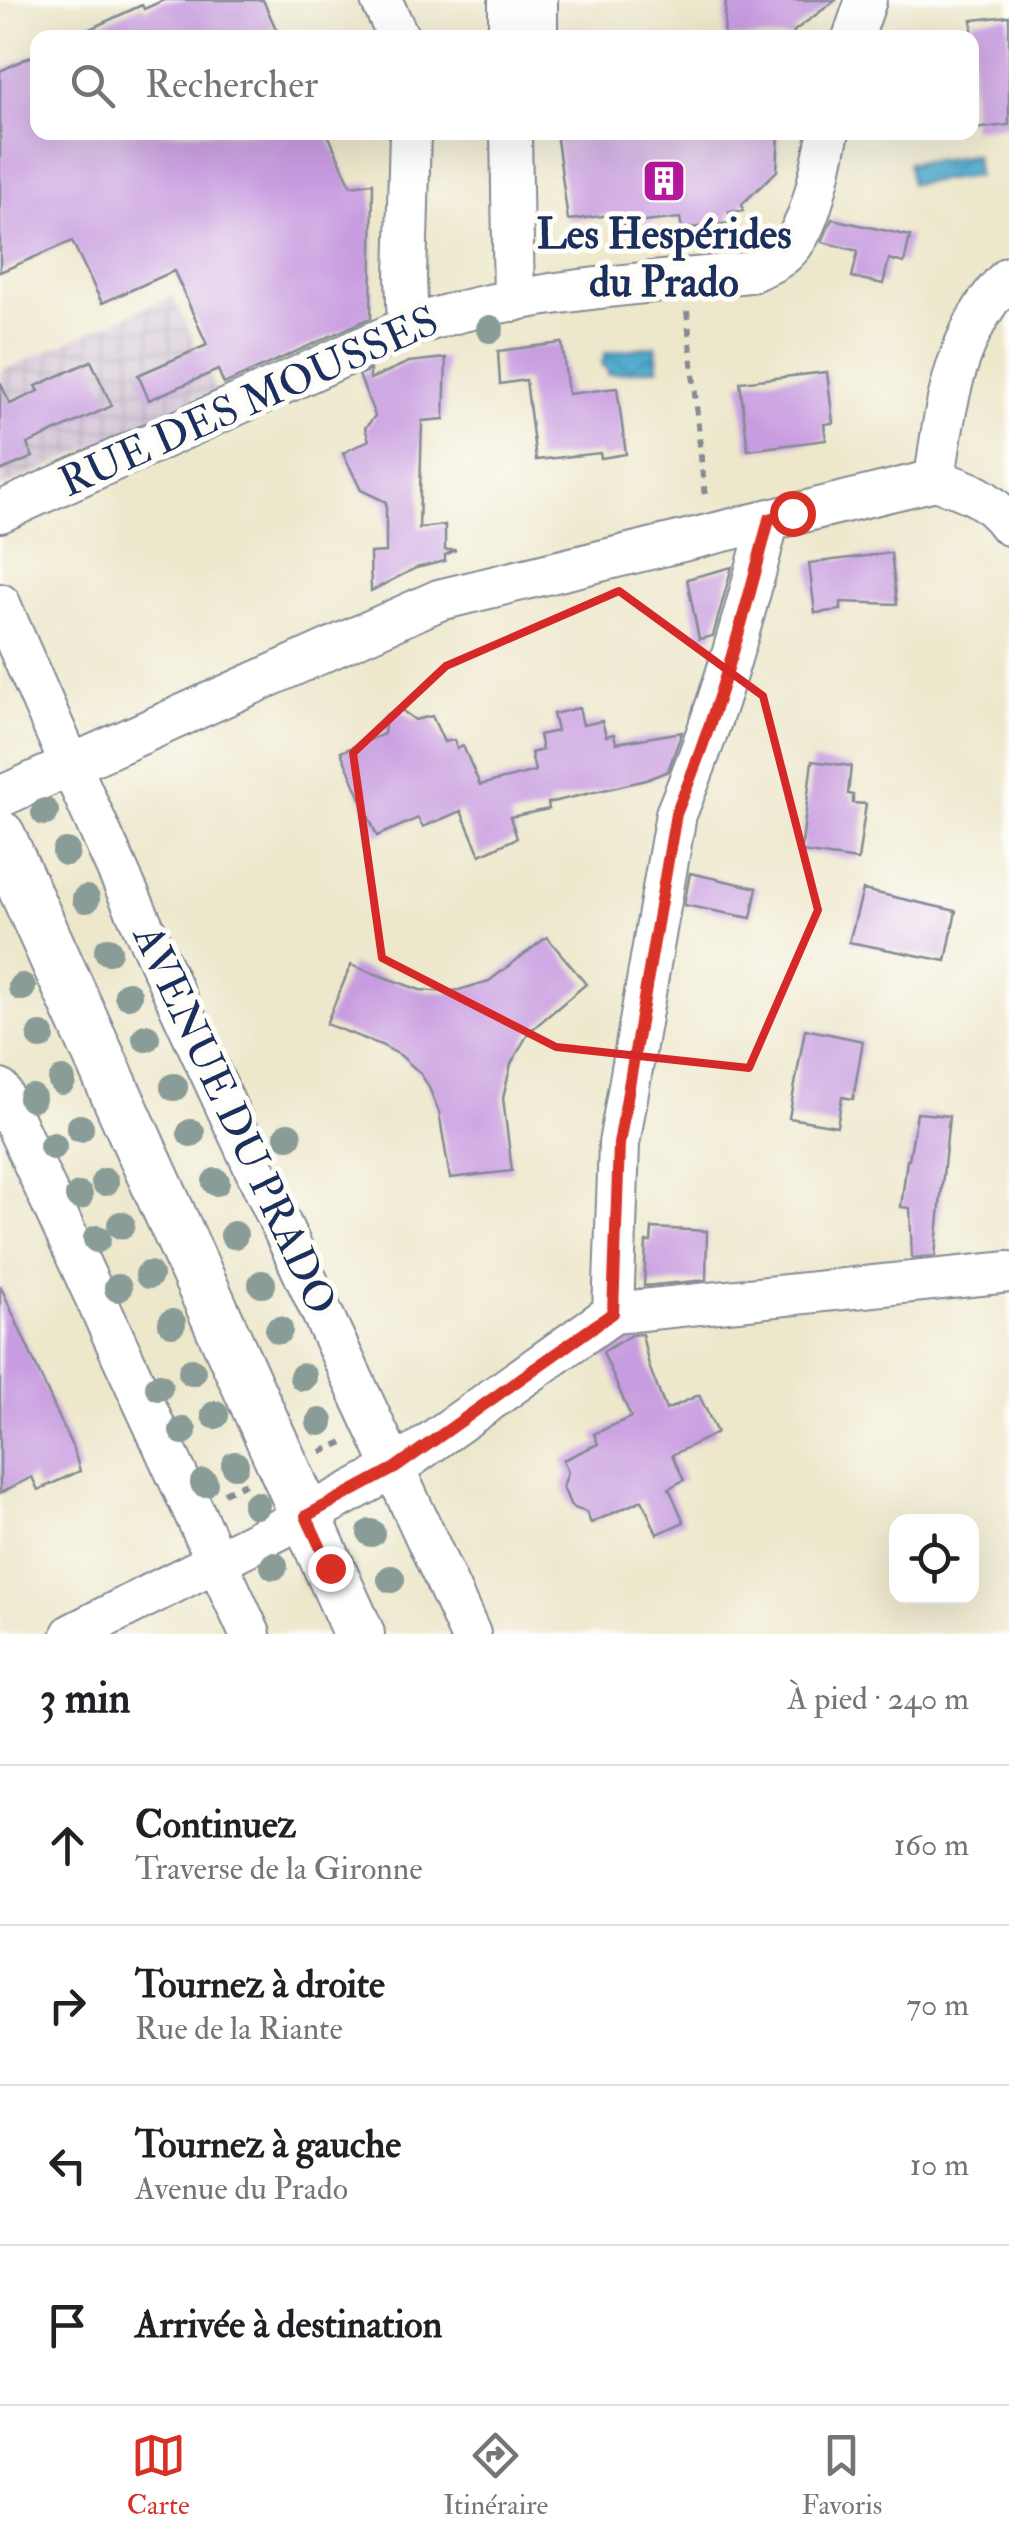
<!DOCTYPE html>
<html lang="fr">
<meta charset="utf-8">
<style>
body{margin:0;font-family:"IM FELL Double Pica",serif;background:#f6f6f6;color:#202124}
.controls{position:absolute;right:30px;bottom:30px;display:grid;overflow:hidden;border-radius:20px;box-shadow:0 10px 40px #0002}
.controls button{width:90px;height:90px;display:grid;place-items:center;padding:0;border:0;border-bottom:2px solid #e0e0e0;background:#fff;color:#202124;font:50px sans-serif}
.stop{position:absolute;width:30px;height:30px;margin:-22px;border:8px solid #d93025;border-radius:50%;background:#fff}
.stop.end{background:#d93025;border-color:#fff;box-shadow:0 2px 10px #0008}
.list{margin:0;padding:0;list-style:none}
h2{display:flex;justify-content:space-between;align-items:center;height:130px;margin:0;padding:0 40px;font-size:42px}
h2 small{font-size:32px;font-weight:400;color:#757577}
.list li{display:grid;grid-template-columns:65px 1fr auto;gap:30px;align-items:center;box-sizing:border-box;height:160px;padding:0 40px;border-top:2px solid #e0e0e0}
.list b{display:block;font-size:38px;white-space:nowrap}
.list p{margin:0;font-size:32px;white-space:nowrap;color:#757577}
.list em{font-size:32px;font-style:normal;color:#757577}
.icon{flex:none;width:55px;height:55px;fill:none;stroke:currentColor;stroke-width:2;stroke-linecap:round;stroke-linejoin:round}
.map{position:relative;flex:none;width:1009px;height:1634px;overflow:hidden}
.search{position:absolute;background:#fff;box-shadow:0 10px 40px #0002;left:30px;right:30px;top:30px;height:110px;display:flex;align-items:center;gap:25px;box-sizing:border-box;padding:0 35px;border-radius:20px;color:#757577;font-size:38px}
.sheet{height:770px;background:#fff}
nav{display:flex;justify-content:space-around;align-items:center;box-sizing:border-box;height:140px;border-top:2px solid #e0e0e0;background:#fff;font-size:28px;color:#757577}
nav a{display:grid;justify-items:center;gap:5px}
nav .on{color:#d93025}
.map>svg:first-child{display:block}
.industrial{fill:url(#industrial-grid)}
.water{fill:url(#water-waves);stroke:#356c96;stroke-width:2.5}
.building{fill:#c89ce0}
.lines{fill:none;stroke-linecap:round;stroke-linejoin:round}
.minor-casing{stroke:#848b94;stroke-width:44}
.major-casing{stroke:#848b94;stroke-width:54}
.path{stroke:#848b94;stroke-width:6;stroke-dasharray:8 8;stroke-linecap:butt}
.minor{stroke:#fff;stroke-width:40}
.major{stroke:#fff;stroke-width:50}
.tree{fill:#899c97}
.route{stroke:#d93025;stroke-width:12}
.marked{fill:none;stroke:#d62828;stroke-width:8;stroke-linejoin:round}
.labels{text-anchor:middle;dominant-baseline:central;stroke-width:10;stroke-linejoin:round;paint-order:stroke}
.poi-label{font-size:42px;font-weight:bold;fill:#1b2f5e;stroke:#fdfcf7}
.street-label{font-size:42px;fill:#1b2f5e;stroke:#fdfcf7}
</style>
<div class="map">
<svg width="1009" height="1634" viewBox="0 0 1009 1634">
<defs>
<pattern id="industrial-grid" width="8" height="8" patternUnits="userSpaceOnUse" patternTransform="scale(2.5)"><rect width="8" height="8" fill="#cebed1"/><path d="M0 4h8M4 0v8" fill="none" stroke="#a69bad"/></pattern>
<pattern id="water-waves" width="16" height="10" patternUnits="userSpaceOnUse" patternTransform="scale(2.5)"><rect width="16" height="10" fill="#4faacd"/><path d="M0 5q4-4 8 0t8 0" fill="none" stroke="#418baa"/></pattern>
</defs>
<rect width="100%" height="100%" fill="#fdfcf7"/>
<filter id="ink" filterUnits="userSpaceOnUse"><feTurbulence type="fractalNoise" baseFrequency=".01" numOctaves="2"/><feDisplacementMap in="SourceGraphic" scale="20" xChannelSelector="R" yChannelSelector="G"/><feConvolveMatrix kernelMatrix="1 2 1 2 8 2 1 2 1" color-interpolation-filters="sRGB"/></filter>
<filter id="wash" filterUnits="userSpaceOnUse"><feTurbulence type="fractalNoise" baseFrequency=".0048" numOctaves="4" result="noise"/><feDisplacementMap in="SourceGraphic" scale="40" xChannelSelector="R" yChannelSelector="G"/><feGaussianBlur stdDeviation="2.25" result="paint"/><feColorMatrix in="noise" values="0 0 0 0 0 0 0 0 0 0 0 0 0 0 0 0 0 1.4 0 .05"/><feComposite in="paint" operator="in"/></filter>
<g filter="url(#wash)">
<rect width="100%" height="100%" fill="#ede7cb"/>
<polygon class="industrial" points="173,295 216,392 0,488 0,372"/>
<g class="water">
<polygon points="975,155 977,176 911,184 908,163"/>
<polygon points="656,346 658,368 608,374 608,370 602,365 605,353"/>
</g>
<g id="blocks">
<g class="building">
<polygon points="164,0 263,0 280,38 70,38 142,5 144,9"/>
<polygon points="726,0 836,0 794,31 793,38 724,38"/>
<polygon points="1009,16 1009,125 972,129 972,20"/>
<polygon points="38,53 38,132 327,132 351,186 373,183 371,318 224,384 218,370 149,400 138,375 207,345 174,271 102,303 72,241 0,272 0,71"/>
<polygon points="556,132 779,132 777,171 742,204 743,211 729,212 730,223 682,229 680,218 617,225 611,215 568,220"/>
<polygon points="832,219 910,236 904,263 889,259 883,284 852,277 858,251 822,242"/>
<polygon points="562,343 568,394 617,388 626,454 601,458 600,453 536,460 526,380 500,384 498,351"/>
<polygon points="446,358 444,419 422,421 419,528 445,525 445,550 456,550 445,555 445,561 416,568 371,591 370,553 386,552 386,502 361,490 343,453 369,440 365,428 375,416 359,375 370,370 370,379 409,362"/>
<polygon points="91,361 112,406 27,444 33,457 0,471 0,382 10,404 39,391 36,386"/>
<polygon points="827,372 833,423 824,424 826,440 748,450 740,382"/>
<polygon points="891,553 897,604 841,602 841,610 815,613 809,563"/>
<polygon points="732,567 713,636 699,639 687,579"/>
<polygon points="579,708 583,725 602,721 606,736 614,734 616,743 682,732 668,771 646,780 548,803 549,809 510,817 517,838 480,855 461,811 423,827 418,818 377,836 341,752 384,734 386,715 400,709 415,720 432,716 444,742 454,740 457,749 463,746 480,785 535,771 531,753 542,750 539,735 557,731 553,714"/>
<polygon points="812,761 851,766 848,794 853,795 853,803 866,804 858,860 801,852"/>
<polygon points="690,873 757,888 751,918 684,905"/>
<polygon points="863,890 956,911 946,961 849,942"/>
<polygon points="547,937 586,984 529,1032 511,1064 503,1098 512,1171 450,1178 439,1112 428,1085 420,1073 400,1055 381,1045 326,1024 351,965 420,990 446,992 459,990 489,981"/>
<polygon points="805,1029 863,1041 853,1099 842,1097 837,1126 789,1118"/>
<polygon points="917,1113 949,1116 935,1256 912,1258 910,1208 901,1207 907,1160 909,1160"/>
<polygon points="652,1228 707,1231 706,1280 644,1286 646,1242 651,1242"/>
<polygon points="0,1285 74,1451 80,1471 38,1490 32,1477 0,1493"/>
<polygon points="642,1334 649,1366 666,1410 699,1395 717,1433 672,1455 684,1480 669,1488 684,1522 657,1534 642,1500 591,1523 586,1512 574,1508 570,1504 563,1487 568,1472 563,1460 598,1444 594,1434 631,1417 603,1352 631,1335"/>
</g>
</g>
</g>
<g filter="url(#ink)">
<use href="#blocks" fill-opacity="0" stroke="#848b94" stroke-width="2.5"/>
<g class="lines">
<defs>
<g id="minor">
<polyline points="381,0 399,38"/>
<polyline points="509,0 509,38"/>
<polyline points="537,0 537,38"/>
<polyline points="853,38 866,0"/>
<polyline points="511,132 514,301"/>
<polyline points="408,327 406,277 410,132"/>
<path d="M935,480C944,409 956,329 1009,277"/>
<path d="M935,480C965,489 990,498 1009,525"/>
<path d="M0,512L408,327C515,290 637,285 750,272C762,266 776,262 786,252C813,226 820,168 829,132"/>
<path d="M0,604C149,951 314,1290 470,1634"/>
<polyline points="0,797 439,600 935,480"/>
<polyline points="0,1090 250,1634"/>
<path d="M613,1313L619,1144L676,814C716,718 744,619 769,519"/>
<polyline points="72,1634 306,1516 395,1468 613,1313 1009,1272"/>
</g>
<polyline id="major" points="0,836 359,1634"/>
</defs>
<use href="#minor" class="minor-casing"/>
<use href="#major" class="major-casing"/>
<g class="path">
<polyline points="687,311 705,498"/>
<polyline points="321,1452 346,1441"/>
<polyline points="224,1493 249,1482"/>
</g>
<use href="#minor" class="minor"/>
<use href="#major" class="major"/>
</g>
<g class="tree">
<circle cx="490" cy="329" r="14"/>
<circle cx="45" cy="812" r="14"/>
<circle cx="66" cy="852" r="14"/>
<circle cx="86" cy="899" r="14"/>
<circle cx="108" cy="951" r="14"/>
<circle cx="22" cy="987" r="14"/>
<circle cx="128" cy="995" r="14"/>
<circle cx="41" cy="1036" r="14"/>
<circle cx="146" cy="1038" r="14"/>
<circle cx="62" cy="1081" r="14"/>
<circle cx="174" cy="1087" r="14"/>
<circle cx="32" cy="1098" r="14"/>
<circle cx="80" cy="1128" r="14"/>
<circle cx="191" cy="1133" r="14"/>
<circle cx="288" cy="1136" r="14"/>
<circle cx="53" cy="1146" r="14"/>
<circle cx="105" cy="1182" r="14"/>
<circle cx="216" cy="1182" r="14"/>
<circle cx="79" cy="1196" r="14"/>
<circle cx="121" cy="1225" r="14"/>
<circle cx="234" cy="1235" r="14"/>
<circle cx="97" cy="1239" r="14"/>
<circle cx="149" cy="1275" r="14"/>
<circle cx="262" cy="1284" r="14"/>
<circle cx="118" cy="1288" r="14"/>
<circle cx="172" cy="1323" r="14"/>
<circle cx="279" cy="1330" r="14"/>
<circle cx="192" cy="1372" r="14"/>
<circle cx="303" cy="1377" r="14"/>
<circle cx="159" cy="1387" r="14"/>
<circle cx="215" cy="1415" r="14"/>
<circle cx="320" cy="1422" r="14"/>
<circle cx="183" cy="1431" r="14"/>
<circle cx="235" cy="1465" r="14"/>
<circle cx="204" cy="1483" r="14"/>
<circle cx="256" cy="1505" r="14"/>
<circle cx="371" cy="1533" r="14"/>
<circle cx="274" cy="1566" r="14"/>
<circle cx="391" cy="1579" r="14"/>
</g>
</g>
<g class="lines" filter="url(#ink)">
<path class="route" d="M330,1568L306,1516L395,1468L613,1313L619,1144L676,814C716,718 744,619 769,519L792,513"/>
</g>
<path class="marked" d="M619,591L763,696L818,910L749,1068L556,1047L382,958L353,753L446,666Z"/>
<defs>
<symbol id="building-square" viewBox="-11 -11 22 22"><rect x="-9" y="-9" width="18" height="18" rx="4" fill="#b5179e" stroke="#fdfcf7"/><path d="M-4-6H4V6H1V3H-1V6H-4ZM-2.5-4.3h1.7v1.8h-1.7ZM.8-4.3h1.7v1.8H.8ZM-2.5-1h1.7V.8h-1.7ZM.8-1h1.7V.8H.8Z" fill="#fff"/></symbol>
</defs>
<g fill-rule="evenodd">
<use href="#building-square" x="639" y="156" width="50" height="50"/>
</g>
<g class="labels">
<g class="poi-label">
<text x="664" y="235">Les Hespérides<tspan x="664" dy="48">du Prado</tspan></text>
</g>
<g class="street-label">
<text transform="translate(249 402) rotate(-24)">RUE DES MOUSSES</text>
<text transform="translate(234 1120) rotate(65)">AVENUE DU PRADO</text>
</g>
</g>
</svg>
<div class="controls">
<button><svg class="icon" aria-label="locate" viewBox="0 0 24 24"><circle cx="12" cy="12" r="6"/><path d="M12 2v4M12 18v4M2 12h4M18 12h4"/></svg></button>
</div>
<div class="stop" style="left:792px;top:513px"></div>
<div class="stop end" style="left:330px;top:1568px"></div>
<div class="search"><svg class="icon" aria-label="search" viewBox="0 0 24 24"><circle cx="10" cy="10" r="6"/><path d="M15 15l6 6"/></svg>Rechercher</div>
</div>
<section class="sheet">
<h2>3 min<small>À pied · 240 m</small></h2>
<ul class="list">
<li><svg class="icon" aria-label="ahead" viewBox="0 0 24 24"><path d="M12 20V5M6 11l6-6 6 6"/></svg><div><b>Continuez</b><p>Traverse de la Gironne</p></div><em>160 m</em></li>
<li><svg class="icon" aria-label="right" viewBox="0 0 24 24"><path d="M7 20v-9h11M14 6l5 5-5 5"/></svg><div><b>Tournez à droite</b><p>Rue de la Riante</p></div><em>70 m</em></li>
<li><svg class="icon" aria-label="left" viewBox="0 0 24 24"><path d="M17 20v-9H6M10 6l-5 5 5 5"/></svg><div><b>Tournez à gauche</b><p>Avenue du Prado</p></div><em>10 m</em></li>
<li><svg class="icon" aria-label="arrive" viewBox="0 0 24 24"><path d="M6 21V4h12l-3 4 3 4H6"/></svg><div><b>Arrivée à destination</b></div></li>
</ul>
</section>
<nav>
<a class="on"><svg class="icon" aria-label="map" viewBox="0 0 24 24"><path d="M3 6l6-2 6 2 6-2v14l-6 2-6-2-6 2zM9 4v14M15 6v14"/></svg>Carte</a>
<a><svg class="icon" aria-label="directions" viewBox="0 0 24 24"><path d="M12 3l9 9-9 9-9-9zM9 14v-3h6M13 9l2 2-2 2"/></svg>Itinéraire</a>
<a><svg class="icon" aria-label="saved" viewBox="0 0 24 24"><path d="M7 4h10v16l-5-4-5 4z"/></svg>Favoris</a>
</nav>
